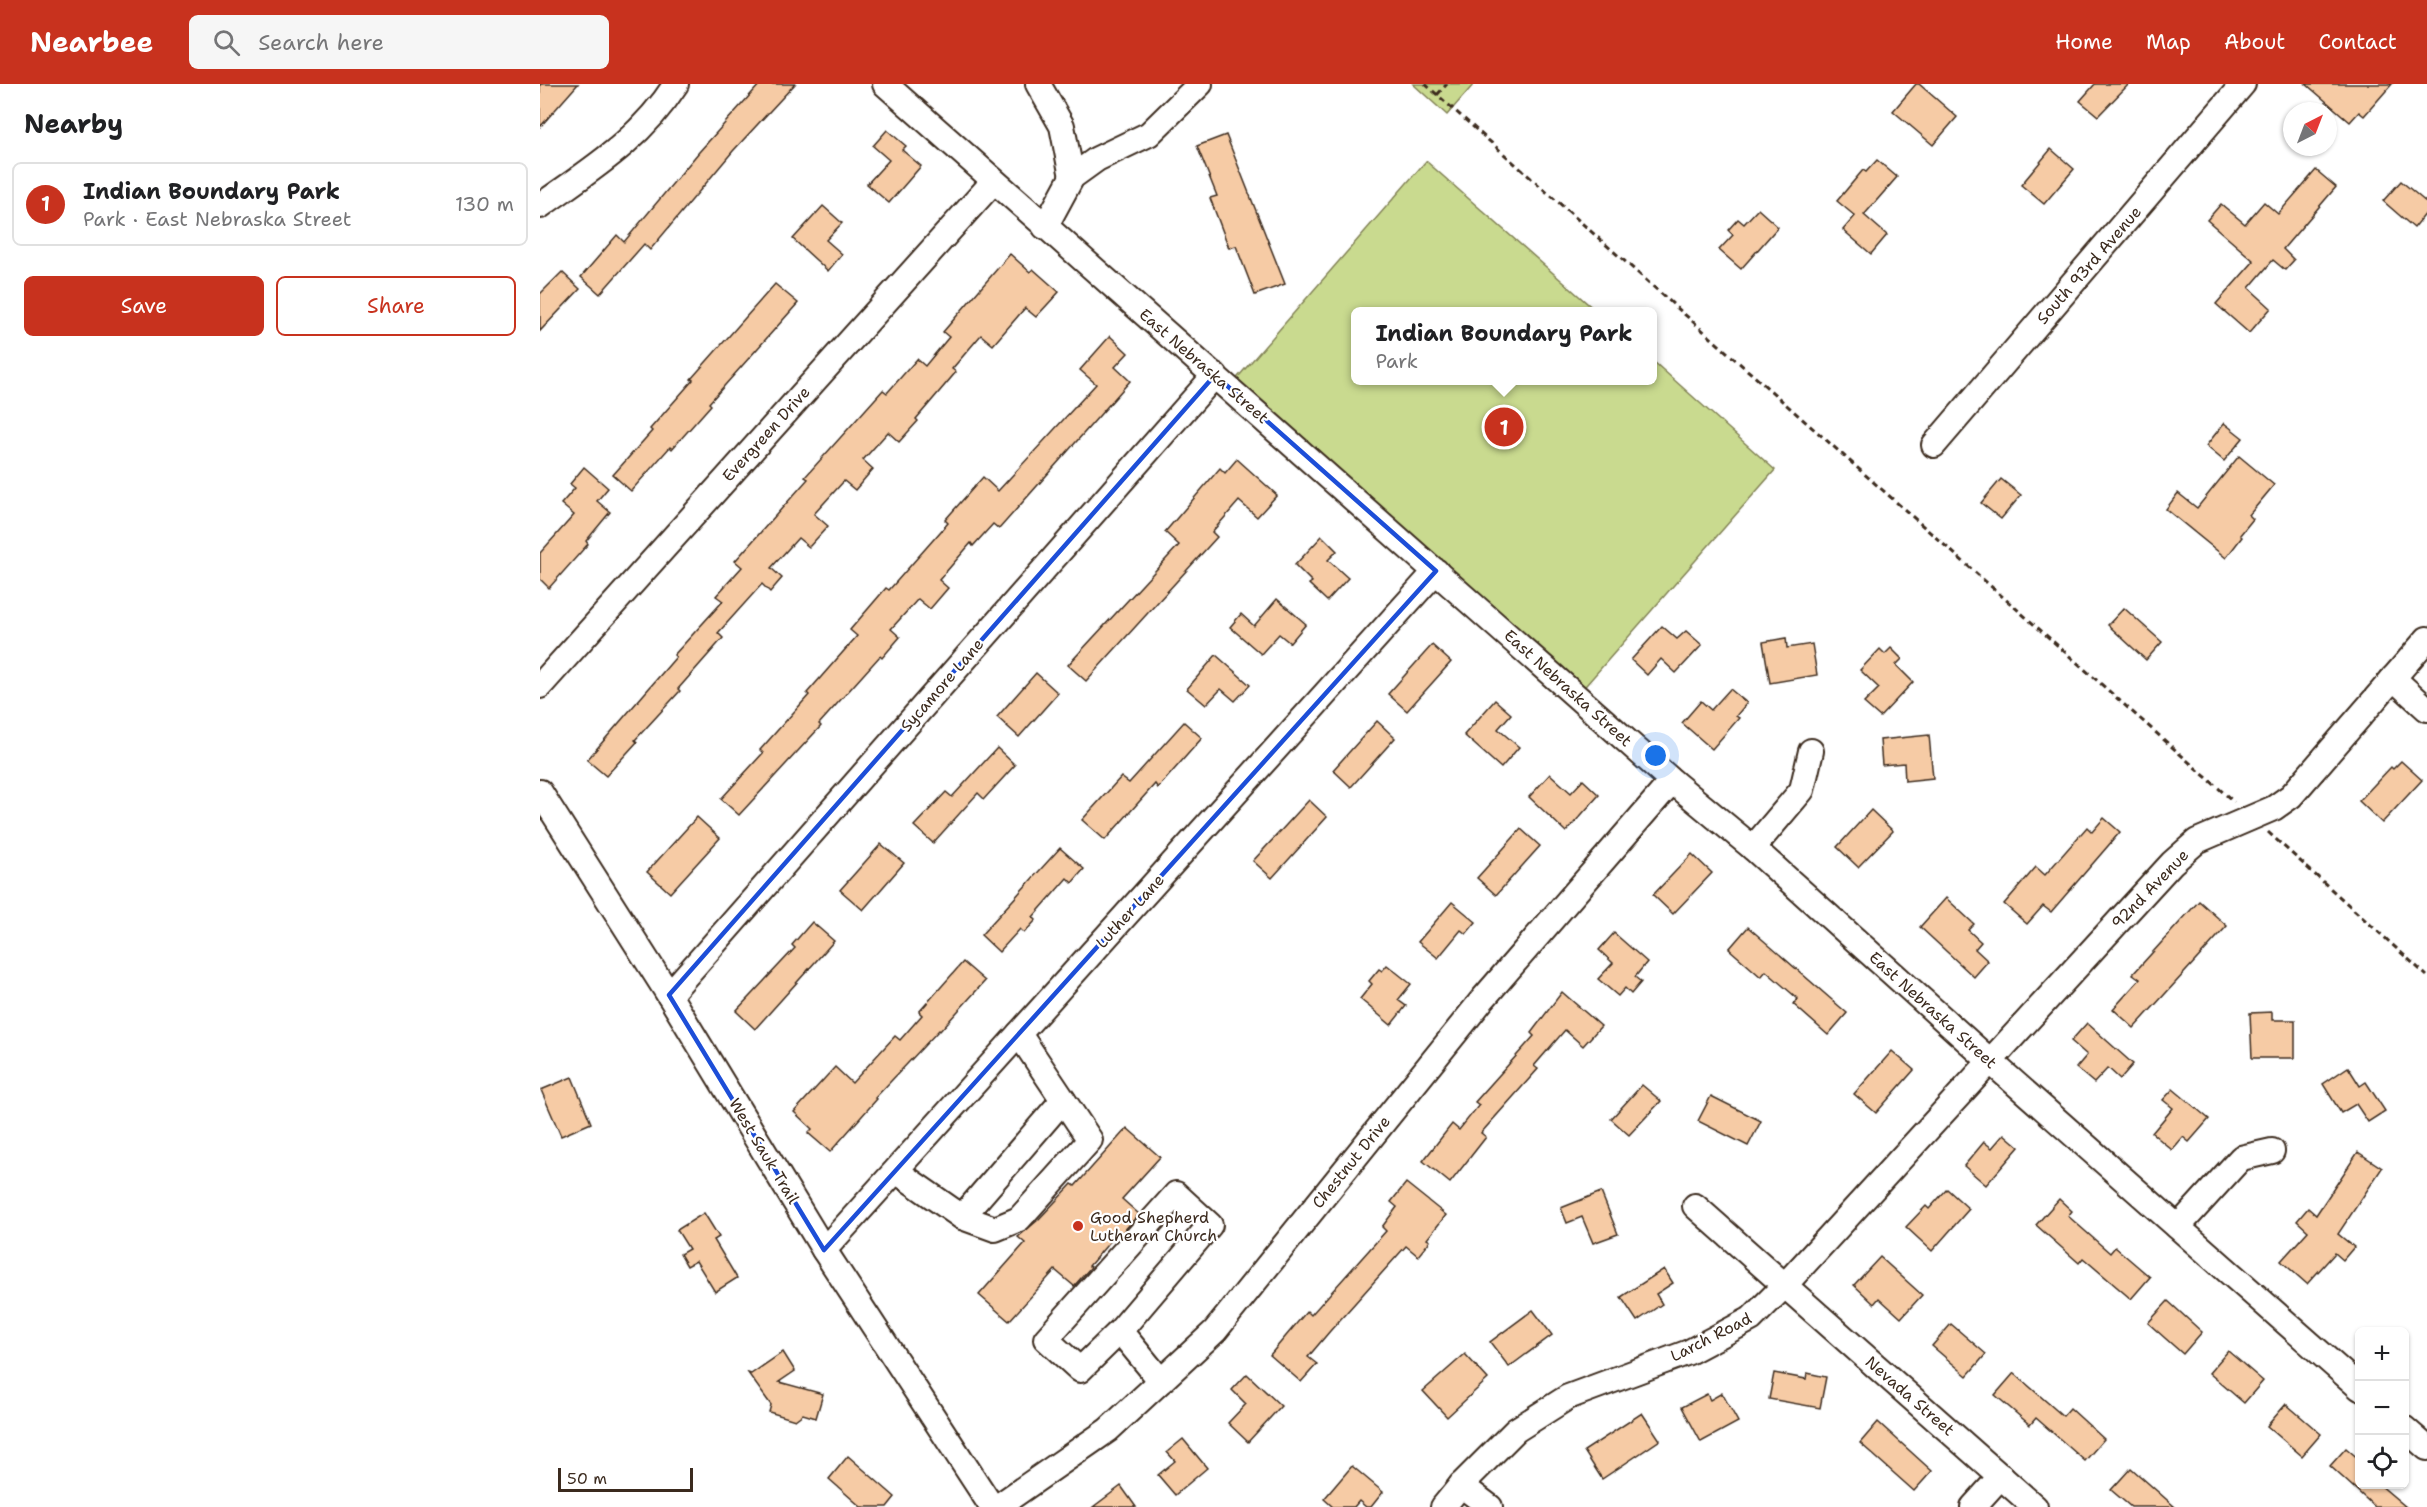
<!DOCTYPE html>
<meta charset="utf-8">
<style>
body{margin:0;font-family:"Shantell Sans",sans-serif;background:#f6f6f6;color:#202124}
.controls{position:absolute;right:18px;bottom:18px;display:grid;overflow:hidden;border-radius:9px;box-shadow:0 2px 4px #0004}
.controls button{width:54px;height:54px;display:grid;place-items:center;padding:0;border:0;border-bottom:2px solid #e0e0e0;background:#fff;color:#202124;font:30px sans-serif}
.compass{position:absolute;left:1743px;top:18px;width:54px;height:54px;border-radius:50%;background:#fff;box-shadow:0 2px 4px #0004;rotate:42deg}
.scale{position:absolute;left:18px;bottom:15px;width:135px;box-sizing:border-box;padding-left:6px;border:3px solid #3b2a1e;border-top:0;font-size:16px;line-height:21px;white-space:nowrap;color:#3b2a1e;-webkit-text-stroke:4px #fff;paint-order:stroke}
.you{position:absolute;left:1116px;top:672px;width:21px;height:21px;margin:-15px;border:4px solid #fff;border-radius:50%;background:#1a73e8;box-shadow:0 0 0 9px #1a73e833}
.badge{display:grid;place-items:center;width:39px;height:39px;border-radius:50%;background:#c8321e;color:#fff;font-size:20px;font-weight:700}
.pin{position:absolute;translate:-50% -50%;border:3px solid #fff;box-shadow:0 2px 6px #0006}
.popup{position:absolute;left:811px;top:223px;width:306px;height:78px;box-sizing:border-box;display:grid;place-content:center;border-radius:9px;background:#fff;filter:drop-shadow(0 2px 4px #0005);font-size:20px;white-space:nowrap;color:#757577}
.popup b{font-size:22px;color:#202124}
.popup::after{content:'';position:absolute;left:50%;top:100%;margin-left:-12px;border:12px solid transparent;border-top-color:#fff}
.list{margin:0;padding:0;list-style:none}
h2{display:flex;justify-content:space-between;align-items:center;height:78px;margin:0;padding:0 24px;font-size:26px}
h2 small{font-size:20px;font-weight:400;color:#757577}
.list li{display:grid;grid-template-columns:39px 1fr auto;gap:18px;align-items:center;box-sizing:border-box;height:84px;margin:0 12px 12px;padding:0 12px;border:2px solid #e0e0e0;border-radius:9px}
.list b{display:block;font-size:22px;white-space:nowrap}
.list p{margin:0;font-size:20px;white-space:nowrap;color:#757577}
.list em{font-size:20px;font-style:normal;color:#757577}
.actions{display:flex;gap:12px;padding:18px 24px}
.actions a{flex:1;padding:14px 0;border:2px solid #c8321e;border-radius:9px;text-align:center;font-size:21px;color:#c8321e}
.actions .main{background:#c8321e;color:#fff}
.icon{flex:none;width:33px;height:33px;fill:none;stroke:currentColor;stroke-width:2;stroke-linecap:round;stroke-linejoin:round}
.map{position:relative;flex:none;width:1887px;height:1423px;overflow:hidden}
header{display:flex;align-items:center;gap:36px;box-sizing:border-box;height:84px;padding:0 30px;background:#c8321e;color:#fff}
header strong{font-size:28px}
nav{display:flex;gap:33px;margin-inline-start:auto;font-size:21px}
.search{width:420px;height:54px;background:#f6f6f6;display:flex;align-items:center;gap:15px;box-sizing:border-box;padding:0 21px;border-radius:9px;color:#757577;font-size:22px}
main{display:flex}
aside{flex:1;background:#fff}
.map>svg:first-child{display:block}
.green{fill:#c9da8f;stroke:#828256;stroke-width:1.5}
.building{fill:#f6cba5;stroke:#3b2a1e;stroke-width:1.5}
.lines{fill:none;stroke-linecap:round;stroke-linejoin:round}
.minor-casing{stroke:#3b2a1e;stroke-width:28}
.path{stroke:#3b2a1e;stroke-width:3;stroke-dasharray:6 4.5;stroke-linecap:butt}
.minor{stroke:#fff;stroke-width:24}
.marked{fill:none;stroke:#1d4ed8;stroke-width:4.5;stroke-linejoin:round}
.poi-dot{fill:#c8321e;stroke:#fff;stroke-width:2}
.labels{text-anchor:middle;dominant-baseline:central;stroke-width:4.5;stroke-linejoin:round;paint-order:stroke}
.street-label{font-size:16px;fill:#3b2a1e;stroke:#fff}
.poi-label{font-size:16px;fill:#3b2a1e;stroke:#fff;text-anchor:start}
</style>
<header>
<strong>Nearbee</strong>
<div class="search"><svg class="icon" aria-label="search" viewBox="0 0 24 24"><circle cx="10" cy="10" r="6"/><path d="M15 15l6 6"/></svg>Search here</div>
<nav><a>Home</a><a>Map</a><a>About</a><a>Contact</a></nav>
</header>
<main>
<aside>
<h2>Nearby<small></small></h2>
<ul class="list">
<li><span class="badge">1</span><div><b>Indian Boundary Park</b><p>Park · East Nebraska Street</p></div><em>130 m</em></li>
</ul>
<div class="actions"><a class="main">Save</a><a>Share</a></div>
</aside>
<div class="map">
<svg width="1887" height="1423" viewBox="0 0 1887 1423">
<rect width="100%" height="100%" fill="#fff"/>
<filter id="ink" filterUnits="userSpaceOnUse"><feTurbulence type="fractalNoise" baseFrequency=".0167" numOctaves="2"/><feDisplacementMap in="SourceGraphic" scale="12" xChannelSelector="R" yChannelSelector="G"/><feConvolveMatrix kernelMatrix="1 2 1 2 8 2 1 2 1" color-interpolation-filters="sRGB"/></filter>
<g filter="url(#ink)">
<g class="green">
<polygon points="873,0 934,0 907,31"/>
<polygon points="886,77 1056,227 816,228 816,296 1112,296 1113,277 1235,386 1040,608 692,300"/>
</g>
<g class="building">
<polygon points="0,0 38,0 0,43"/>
<polygon points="220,0 255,0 193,67 110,166 104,160 60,210 41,193 77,151 84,158 159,68"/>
<polygon points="1376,0 1379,0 1417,33 1393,61 1353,27"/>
<polygon points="1555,0 1589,0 1558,32 1540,17"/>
<polygon points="1766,0 1852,0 1824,32 1819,28 1810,38"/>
<polygon points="347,46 366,62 362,66 381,82 349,119 327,100 349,76 333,62"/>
<polygon points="686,51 745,200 715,211 696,162 689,164 670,114 677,112 657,62"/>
<polygon points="1511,65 1534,85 1504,120 1481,101"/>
<polygon points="1337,76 1357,93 1324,131 1347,151 1331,170 1303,146 1315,132 1297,117 1323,86 1326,88"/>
<polygon points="1776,86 1796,103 1743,165 1754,176 1745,186 1733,176 1709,204 1731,224 1709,249 1676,220 1714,177 1667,136 1681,120 1705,140 1724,118 1738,130"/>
<polygon points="1861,97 1887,119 1887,128 1874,144 1843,117"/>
<polygon points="283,122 302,139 286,156 302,170 288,187 253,155"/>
<polygon points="1218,125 1238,143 1201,185 1179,166 1193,151 1188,146 1198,135 1204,140"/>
<polygon points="470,170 490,188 493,185 519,208 496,233 485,224 453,261 441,251 412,285 416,288 376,335 378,337 359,358 348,348 323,376 333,385 315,406 304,397 274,430 288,442 269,463 258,454 231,484 242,494 230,508 222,500 178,549 183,554 138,605 140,607 95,656 97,658 66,692 47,676 136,573 134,571 183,517 176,512 202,483 195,477 268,395 265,393 343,306 347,309 377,275 385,282 409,253 403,248"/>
<polygon points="22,188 40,205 0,247 0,210"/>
<polygon points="235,200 258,219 169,319 171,321 132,365 130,363 91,407 73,391 112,347 110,345 153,296 151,295"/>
<polygon points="570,252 588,269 575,283 590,297 459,445 453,440 433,462 431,459 399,496 408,504 390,525 378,515 351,545 360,553 342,574 340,572 279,640 281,642 199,731 181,715 223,669 220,666 269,611 267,609 317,552 310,546 346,504 349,506 408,439 405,436 443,393 458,407 556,300 540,286"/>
<polygon points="1684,339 1703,354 1684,377 1666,362"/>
<polygon points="1699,372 1734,401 1709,431 1713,435 1700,451 1702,453 1686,474 1626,425 1638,409 1657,424"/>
<polygon points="697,375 737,411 717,433 699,417 672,448 677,453 546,597 528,581 639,461 625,448 680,384 685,389"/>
<polygon points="44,383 68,404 57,417 70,428 46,457 48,460 9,504 0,495 0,469 34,431 21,420 35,404 30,400"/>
<polygon points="1461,395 1481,411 1461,435 1441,419"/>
<polygon points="782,452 797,467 788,476 808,494 787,517 769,500 772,498 755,481"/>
<polygon points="737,515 766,540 750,559 739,550 721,570 690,543 701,530 714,542"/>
<polygon points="1584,524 1622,558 1606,576 1568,541"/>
<polygon points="1122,542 1137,555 1146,547 1162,561 1136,589 1121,575 1107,591 1091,576"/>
<polygon points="1246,554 1247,564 1272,560 1277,591 1230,599 1223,558"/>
<polygon points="892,561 911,578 867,627 848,610"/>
<polygon points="1351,564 1362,575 1356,581 1373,598 1340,633 1324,619 1339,604 1320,586 1340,565 1345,570"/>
<polygon points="676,571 710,601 695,617 681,605 666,621 647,605"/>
<polygon points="496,589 518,609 479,653 457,633"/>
<polygon points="1190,605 1207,619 1196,632 1199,634 1172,665 1142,639 1161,617 1171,626"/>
<polygon points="955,616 971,630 958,645 979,663 961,684 924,651"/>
<polygon points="837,637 855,654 811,703 793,686"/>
<polygon points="644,638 662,654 618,704 615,700 565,756 542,736 581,693 589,699"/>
<polygon points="1389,651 1393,694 1365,697 1364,679 1342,681 1340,656"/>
<polygon points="457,664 475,681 444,715 438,709 393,759 374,742 406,708 412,713"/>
<polygon points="1861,677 1882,696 1842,739 1819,717 1851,683 1853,685"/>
<polygon points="1010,690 1031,709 1043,696 1059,711 1026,748 989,713"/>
<polygon points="769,716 787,733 732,794 713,777"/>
<polygon points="1331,726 1353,747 1318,783 1297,763"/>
<polygon points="157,733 180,754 130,809 107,788"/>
<polygon points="1564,734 1580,748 1511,828 1503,822 1487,840 1464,820 1496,783 1505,791 1547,743 1552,748"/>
<polygon points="981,745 1000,762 956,811 937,794"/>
<polygon points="341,760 364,779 323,826 300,806"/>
<polygon points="520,764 544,785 532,799 527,794 493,833 496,836 484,849 480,845 459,868 441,851"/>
<polygon points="1152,770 1172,789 1133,830 1113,811"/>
<polygon points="1406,814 1434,840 1428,846 1441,858 1435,865 1448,877 1434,893 1380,843"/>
<polygon points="1659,817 1687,842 1594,944 1573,925 1600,895 1593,890"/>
<polygon points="912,818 936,838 926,850 921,846 898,874 878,858"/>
<polygon points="272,838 294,857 215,945 196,927 255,864 252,861"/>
<polygon points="1208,843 1307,929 1288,951 1253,920 1258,915 1226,887 1221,893 1189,865"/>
<polygon points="1074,849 1107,878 1095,893 1101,898 1091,910 1085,904 1078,912 1058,895 1073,879 1059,866"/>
<polygon points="423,878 445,897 400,947 399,946 335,1014 337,1015 290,1068 268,1049 272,1045 254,1028 295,983 312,999 355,952 360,956 382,931 379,928"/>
<polygon points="847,881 871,900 858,916 866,922 851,941 820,915 832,900 829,897 839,885 842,887"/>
<polygon points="1022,908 1061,942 1043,962 1025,946 994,982 998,985 941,1049 946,1053 910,1099 883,1077 912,1040 919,1046 939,1021 935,1018 994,952 991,949"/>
<polygon points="1732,928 1732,936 1755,936 1755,974 1712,974 1710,929"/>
<polygon points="1547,939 1593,980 1580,995 1568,984 1554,999 1536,984 1547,971 1531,957"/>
<polygon points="1352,967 1374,986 1336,1029 1314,1010"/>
<polygon points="1808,983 1820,1002 1826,998 1845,1027 1828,1038 1816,1020 1801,1029 1783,1000"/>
<polygon points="32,993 51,1039 21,1052 1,1006"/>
<polygon points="1102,1001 1121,1017 1089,1051 1071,1035"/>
<polygon points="1633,1005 1669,1035 1649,1058 1643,1053 1632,1066 1612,1049 1633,1024 1623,1016"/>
<polygon points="1171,1012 1221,1037 1208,1062 1158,1037"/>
<polygon points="587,1044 620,1073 582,1115 599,1130 582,1149 579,1147 549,1182 551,1183 534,1202 515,1186 469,1237 439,1211 485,1159 478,1153 498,1136 532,1100 535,1102"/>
<polygon points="1464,1050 1479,1063 1446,1101 1424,1082 1444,1058 1452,1064"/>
<polygon points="1818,1068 1842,1084 1798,1150 1814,1163 1803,1176 1795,1169 1767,1200 1741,1177 1768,1147 1757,1137 1768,1124 1776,1131"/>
<polygon points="866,1099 906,1131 887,1155 890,1157 878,1172 866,1162 790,1247 768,1273 777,1280 761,1298 730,1271 767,1227 771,1231 846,1147 842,1143 857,1123 851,1118"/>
<polygon points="1407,1105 1429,1125 1392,1167 1366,1143 1386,1122 1389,1125"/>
<polygon points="1061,1108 1078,1150 1053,1159 1042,1133 1027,1139 1021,1124"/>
<polygon points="1519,1115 1532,1127 1528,1132 1570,1169 1575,1163 1610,1193 1591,1215 1543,1174 1539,1179 1496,1141"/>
<polygon points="164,1129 179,1153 174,1156 197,1194 175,1208 156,1177 147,1182 140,1170 149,1165 137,1146"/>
<polygon points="1340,1173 1382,1211 1361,1234 1339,1214 1334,1220 1314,1201"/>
<polygon points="1124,1185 1133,1199 1116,1210 1122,1220 1097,1237 1081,1213"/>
<polygon points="1628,1217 1662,1248 1643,1270 1608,1239"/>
<polygon points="993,1226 1012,1251 969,1283 950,1258"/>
<polygon points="1411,1240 1446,1270 1427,1292 1392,1262"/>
<polygon points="1688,1267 1723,1297 1704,1319 1669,1289"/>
<polygon points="243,1268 255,1287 239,1298 283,1310 276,1334 263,1330 255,1336 229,1328 231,1321 208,1289 211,1290"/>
<polygon points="925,1270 948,1295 907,1333 883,1307"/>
<polygon points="1234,1289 1266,1295 1267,1289 1286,1293 1280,1324 1229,1315"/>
<polygon points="1474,1289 1523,1332 1530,1324 1564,1355 1545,1377 1496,1334 1490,1341 1455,1311"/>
<polygon points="707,1290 741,1322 708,1358 688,1339 706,1320 692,1306"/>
<polygon points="1182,1309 1198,1338 1161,1358 1142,1323 1167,1310 1170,1316"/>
<polygon points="1746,1320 1781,1350 1762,1372 1727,1342"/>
<polygon points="1102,1329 1120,1356 1062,1395 1044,1367"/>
<polygon points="1338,1338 1392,1387 1374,1407 1320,1359"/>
<polygon points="643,1355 667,1384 635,1411 618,1391 635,1377 627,1368"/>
<polygon points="1806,1364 1820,1376 1820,1401 1840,1401 1866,1423 1835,1423 1790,1382"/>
<polygon points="308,1372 355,1413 347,1423 321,1423 289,1395"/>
<polygon points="812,1382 843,1408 831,1423 826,1423 819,1417 814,1423 793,1423 784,1415"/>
<polygon points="1591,1384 1635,1423 1591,1423 1571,1406"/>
<polygon points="581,1402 596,1423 553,1423"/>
</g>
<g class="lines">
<defs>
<g id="minor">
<polyline points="345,0 1132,697 1213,764 1450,977 1820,1304"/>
<polyline points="498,0 522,42 532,93"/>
<path d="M0,122C53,84 100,56 136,0"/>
<polyline points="505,143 532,93 557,75 609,50 660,0"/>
<polyline points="1394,361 1703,0"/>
<polyline points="1853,594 1887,625"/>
<polyline points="0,602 453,98"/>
<polyline points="0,708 129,911 284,1166 452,1423"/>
<polyline points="1213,764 1262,706 1271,667"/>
<polyline points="129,911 675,291"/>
<polyline points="356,1087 422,1133 455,1145 479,1135 550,1056 479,950"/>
<polyline points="1155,1122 1495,1423"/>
<polyline points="422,1133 523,1016"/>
<polyline points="1638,1143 1701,1074 1732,1067"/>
<polyline points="284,1166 896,487"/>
<polyline points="580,1247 540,1286 506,1255 636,1110 670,1141 580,1247 621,1297"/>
<polyline points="1864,1344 1887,1364"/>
<polyline points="921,1401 950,1423"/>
<polyline points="457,1423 568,1346 675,1247 942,916 1132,697"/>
<polyline points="903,1423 921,1401 976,1346 1028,1313 1149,1268 1211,1235 1244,1202 1632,779 1657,757 1734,724 1751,712 1887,555"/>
<polyline points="1433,1423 1461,1392"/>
</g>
</defs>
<use href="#minor" class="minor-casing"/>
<g class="path">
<polyline points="885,0 1694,718"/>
<polyline points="897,11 907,0"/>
<polyline points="1728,748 1887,892"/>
</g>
<use href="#minor" class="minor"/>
</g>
</g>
<path class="marked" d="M675,291L896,487L284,1166L129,911Z"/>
<circle class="poi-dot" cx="538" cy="1142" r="6"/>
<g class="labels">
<g class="street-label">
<text transform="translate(1549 181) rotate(-49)">South 93rd Avenue</text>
<text transform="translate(664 282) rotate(41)">East Nebraska Street</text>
<text transform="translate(226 350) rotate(-48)">Evergreen Drive</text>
<text transform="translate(402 601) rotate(-49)">Sycamore Lane</text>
<text transform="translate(1028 604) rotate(42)">East Nebraska Street</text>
<text transform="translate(1610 805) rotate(-46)">92nd Avenue</text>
<text transform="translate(590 827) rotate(-48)">Luther Lane</text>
<text transform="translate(1393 926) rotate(42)">East Nebraska Street</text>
<text transform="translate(224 1067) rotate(59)">West Sauk Trail</text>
<text transform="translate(811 1078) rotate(-51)">Chestnut Drive</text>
<text transform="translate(1171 1253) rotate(-27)">Larch Road</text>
<text transform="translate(1370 1312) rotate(41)">Nevada Street</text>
</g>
<g class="poi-label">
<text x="550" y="1133">Good Shepherd<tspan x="550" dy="18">Lutheran Church</tspan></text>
</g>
</g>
</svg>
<div class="controls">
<button>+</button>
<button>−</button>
<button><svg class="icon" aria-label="locate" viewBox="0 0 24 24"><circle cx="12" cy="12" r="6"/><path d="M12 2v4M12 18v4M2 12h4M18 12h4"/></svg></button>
</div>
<svg class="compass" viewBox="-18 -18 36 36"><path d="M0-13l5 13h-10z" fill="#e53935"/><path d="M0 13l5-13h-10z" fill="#757577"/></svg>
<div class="scale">50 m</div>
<div class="you"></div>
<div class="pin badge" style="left:964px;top:343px">1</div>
<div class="popup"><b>Indian Boundary Park</b>Park</div>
</div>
</main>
